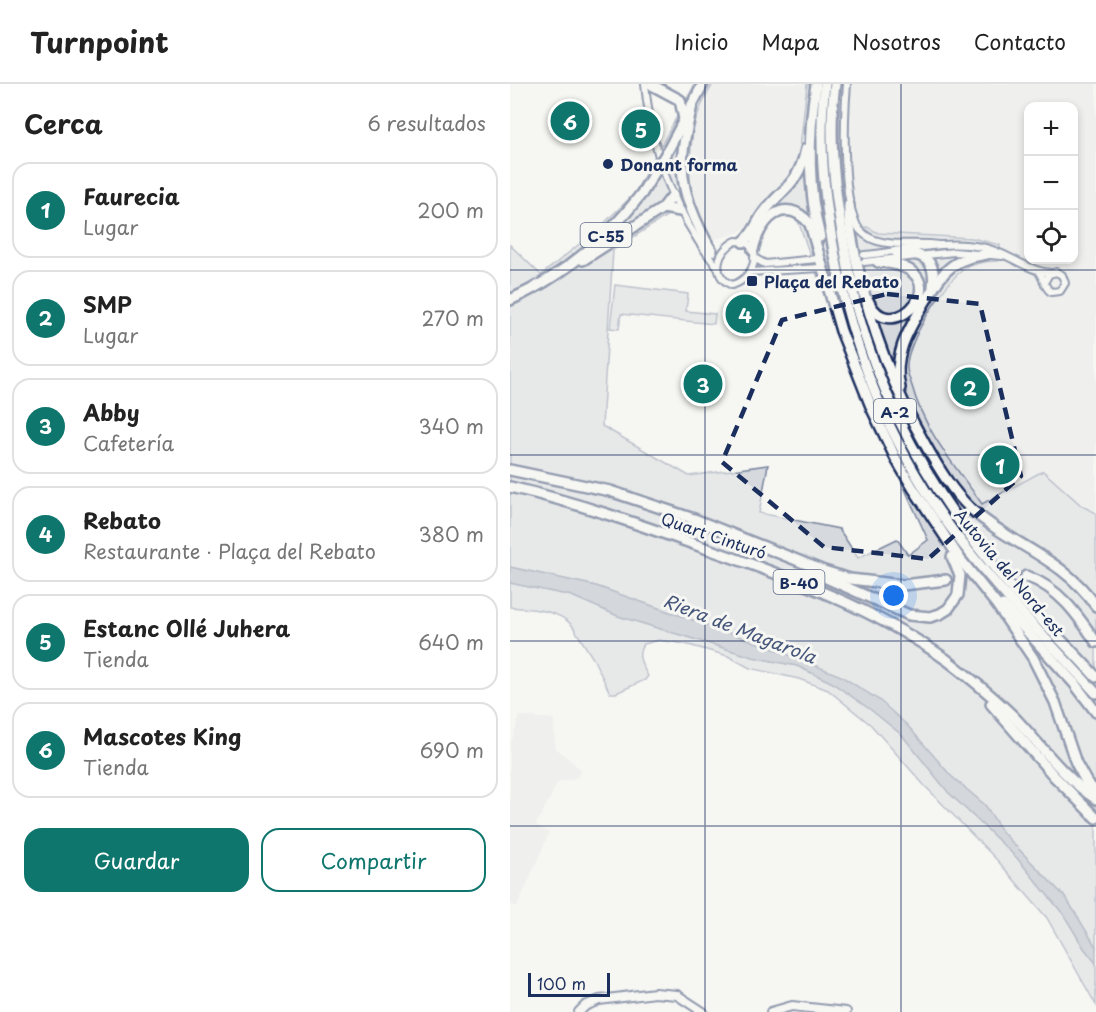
<!DOCTYPE html>
<html lang="es">
<meta charset="utf-8">
<style>
body{margin:0;font-family:"Playpen Sans",sans-serif;background:#f6f6f6;color:#222}
.controls{position:absolute;right:18px;top:18px;display:grid;overflow:hidden;border-radius:12px;box-shadow:0 3px 9px #0003}
.controls button{width:54px;height:54px;display:grid;place-items:center;padding:0;border:0;border-bottom:2px solid #e0e0e0;background:#fff;color:#222;font:30px sans-serif}
.scale{position:absolute;left:18px;bottom:15px;width:82px;box-sizing:border-box;padding-left:6px;border:3px solid #1b2f5e;border-top:0;font-size:16px;line-height:21px;white-space:nowrap;color:#1b2f5e;-webkit-text-stroke:4px #f6f6f2;paint-order:stroke}
.you{position:absolute;left:384px;top:512px;width:21px;height:21px;margin:-15px;border:4px solid #fff;border-radius:50%;background:#1a73e8;box-shadow:0 0 0 9px #1a73e833}
.badge{display:grid;place-items:center;width:39px;height:39px;border-radius:50%;background:#0f766e;color:#fff;font-size:20px;font-weight:700}
.pin{position:absolute;translate:-50% -50%;border:3px solid #fff;box-shadow:0 2px 6px #0006}
.list{margin:0;padding:0;list-style:none}
h2{display:flex;justify-content:space-between;align-items:center;height:78px;margin:0;padding:0 24px;font-size:26px}
h2 small{font-size:20px;font-weight:400;color:#767676}
.list li{display:grid;grid-template-columns:39px 1fr auto;gap:18px;align-items:center;box-sizing:border-box;height:96px;margin:0 12px 12px;padding:0 12px;border:2px solid #e0e0e0;border-radius:18px}
.list b{display:block;font-size:22px;white-space:nowrap}
.list p{margin:0;font-size:20px;white-space:nowrap;color:#767676}
.list em{font-size:20px;font-style:normal;color:#767676}
.actions{display:flex;gap:12px;padding:18px 24px}
.actions a{flex:1;padding:14px 0;border:2px solid #0f766e;border-radius:18px;text-align:center;font-size:21px;color:#0f766e}
.actions .main{background:#0f766e;color:#fff}
.icon{flex:none;width:33px;height:33px;fill:none;stroke:currentColor;stroke-width:2;stroke-linecap:round;stroke-linejoin:round}
.map{position:relative;flex:none;width:586px;height:928px;overflow:hidden}
header{display:flex;align-items:center;gap:36px;box-sizing:border-box;height:84px;padding:0 30px;background:#fff;border-bottom:2px solid #e0e0e0}
header strong{font-size:28px}
nav{display:flex;gap:33px;margin-inline-start:auto;font-size:21px}
main{display:flex}
aside{flex:1;background:#fff}
.map>svg:first-child{display:block}
.built{fill:#e6e7e7;fill-rule:evenodd}
.green{fill:#d6d9dd;stroke:#78849e;stroke-width:1.5}
.water{fill:#abb2c0;stroke:#717e99;stroke-width:1.5}
.lines{fill:none;stroke-linecap:round;stroke-linejoin:round}
.minor-tunnel{stroke:#caced4;stroke-width:6;stroke-dasharray:6 3;stroke-linecap:butt}
.highway-tunnel{stroke:#caced4;stroke-width:9;stroke-dasharray:9 4.5;stroke-linecap:butt}
.minor-casing{stroke:#1b2f5e;stroke-width:10}
.major-casing{stroke:#1b2f5e;stroke-width:12}
.highway-casing{stroke:#1b2f5e;stroke-width:14}
.minor{stroke:#f6f6f2;stroke-width:6}
.major{stroke:#f6f6f2;stroke-width:8}
.highway{stroke:#f6f6f2;stroke-width:9}
.highway-bridge-casing{stroke:#1b2f5e;stroke-width:14;stroke-linecap:butt}
.highway-bridge{stroke:#f6f6f2;stroke-width:9}
.marked{fill:none;stroke:#1b2f5e;stroke-width:4.5;stroke-dasharray:12 8;stroke-linejoin:round}
.grid{fill:none;stroke:#1b2f5e;stroke-width:1.5;stroke-opacity:0.55}
.poi-dot{fill:#1b2f5e;stroke:#f6f6f2;stroke-width:2}
.labels{text-anchor:middle;dominant-baseline:central;stroke-width:6;stroke-linejoin:round;paint-order:stroke}
.shield{fill:#f6f6f2;stroke:#5d6b8a;stroke-width:1.5}
.shield-label{font-size:15px;font-weight:bold;fill:#1b2f5e}
.poi-label{font-size:16px;font-weight:bold;fill:#1b2f5e;stroke:#f6f6f2;text-anchor:start}
.street-label{font-size:16px;fill:#1b2f5e;stroke:#f6f6f2}
.water-label{font-size:18px;font-style:italic;fill:#46567b;stroke:#f6f6f2}
</style>
<header>
<strong>Turnpoint</strong>
<nav><a>Inicio</a><a>Mapa</a><a>Nosotros</a><a>Contacto</a></nav>
</header>
<main>
<aside>
<h2>Cerca<small>6 resultados</small></h2>
<ul class="list">
<li><span class="badge">1</span><div><b>Faurecia</b><p>Lugar</p></div><em>200 m</em></li>
<li><span class="badge">2</span><div><b>SMP</b><p>Lugar</p></div><em>270 m</em></li>
<li><span class="badge">3</span><div><b>Abby</b><p>Cafetería</p></div><em>340 m</em></li>
<li><span class="badge">4</span><div><b>Rebato</b><p>Restaurante · Plaça del Rebato</p></div><em>380 m</em></li>
<li><span class="badge">5</span><div><b>Estanc Ollé Juhera</b><p>Tienda</p></div><em>640 m</em></li>
<li><span class="badge">6</span><div><b>Mascotes King</b><p>Tienda</p></div><em>690 m</em></li>
</ul>
<div class="actions"><a class="main">Guardar</a><a>Compartir</a></div>
</aside>
<div class="map">
<svg width="586" height="928" viewBox="0 0 586 928">
<rect width="100%" height="100%" fill="#f6f6f2"/>
<filter id="ink" filterUnits="userSpaceOnUse"><feTurbulence type="fractalNoise" baseFrequency=".0167" numOctaves="2"/><feDisplacementMap in="SourceGraphic" scale="12" xChannelSelector="R" yChannelSelector="G"/><feConvolveMatrix kernelMatrix="1 2 1 2 8 2 1 2 1" color-interpolation-filters="sRGB"/></filter>
<g filter="url(#ink)">
<g class="built">
<polygon points="203,0 297,0 288,83 256,119 240,141 227,149 202,156 180,109 180,54 193,16"/>
<path d="M332,0H586V429L572,422L533,388L472,420L420,347L404,311L397,283L402,262L425,218L443,193L458,182L478,177H488L400,150L368,149L357,143L337,145L333,127L329,29ZM518,22H564V176H518Z"/>
<polygon points="10,632 44,635 45,663 71,686 67,694 48,698 26,741 39,749 7,823 0,820 0,661"/>
</g>
<g class="green">
<path d="M185,0H203C178,39 180,65 180,109L183,115L103,166L92,342L179,392L258,381L249,429L329,445L348,474L387,455L398,471L418,456L337,277L286,131L256,119L288,83L297,0H332C328,43 328,103 337,144L357,143L368,149L462,154L490,161L488,177C457,177 445,189 429,213C418,228 396,265 397,284C397,289 400,296 402,302C414,347 446,383 472,420L533,387L572,422L586,429V863L556,814L493,749L475,721L441,692L397,641L259,563L86,502L0,483V161L31,191L87,146L124,110Z"/>
<polygon points="105,201 178,210 176,227 205,230 204,240 111,230 109,245 100,244"/>
<path d="M0,499L62,512L108,532L243,573L287,582L321,598L361,626L392,651L438,708L507,774L554,831L574,864L586,879V921L537,834L487,776L414,701L361,641L318,606L289,595L240,584L218,572L175,560L149,556L134,560C125,570 132,581 138,592L135,596L106,609H100L84,576L62,541C47,525 20,525 0,523Z"/>
</g>
<polygon class="water" points="0,483 86,502 259,563 331,592 369,616 397,641 441,692 475,721 493,749 556,814 586,863 586,879 574,864 554,831 507,774 438,708 392,651 361,626 321,598 287,582 243,573 108,532 62,512 0,499"/>
<g class="lines">
<polyline class="minor-tunnel" points="307,175 339,172"/>
<polyline class="highway-tunnel" points="436,496 503,490 516,492"/>
<defs>
<g id="minor">
<path d="M135,0C142,70 164,129 208,184"/>
<path d="M337,0C334,35 332,106 345,137C347,145 353,150 360,154C380,164 407,157 428,161"/>
<path d="M226,157C255,157 247,194 222,201C200,192 207,166 226,157Z"/>
<path d="M354,171C392,168 433,155 471,163C496,167 516,187 541,189"/>
<polyline points="244,174 255,180 307,175"/>
<polyline points="354,178 444,168 492,172"/>
<polyline points="241,188 310,184"/>
<path d="M529,188C534,195 534,203 541,208L550,207L555,199L552,191L546,188L539,190L535,197"/>
</g>
<g id="major">
<polyline points="69,928 75,922 89,916 145,909 167,911 193,928"/>
<polyline points="261,928 282,922 336,928"/>
</g>
<g id="highway">
<path d="M306,0C298,51 297,102 310,153"/>
<path d="M315,0C308,54 314,114 324,167C345,280 391,385 464,474C502,521 545,564 586,609"/>
<path d="M325,0C318,50 324,104 333,154C337,179 341,204 348,229C377,333 434,427 505,508C531,537 560,564 586,593"/>
<polyline points="142,1 170,16 174,35"/>
<path d="M182,21C172,68 165,88 185,134C190,145 195,157 202,167"/>
<polyline points="157,68 193,0"/>
<path d="M339,121C338,140 343,161 347,180C361,245 383,304 416,362C429,385 442,407 461,425C502,462 552,473 586,522"/>
<polyline points="153,124 170,127"/>
<path d="M233,158C243,151 246,140 252,131C272,103 288,103 296,65"/>
<path d="M243,166C249,137 274,109 300,140L331,247L362,325L386,375L403,404L450,475L487,521L523,574L545,618L566,679L577,699L586,708"/>
<path d="M386,168C410,169 427,173 423,202"/>
<polyline points="73,176 153,124 163,111"/>
<path d="M0,216C53,192 97,155 132,109"/>
<path d="M358,216C381,270 458,184 368,178"/>
<path d="M390,304C382,271 399,245 415,218C423,205 430,191 442,182C453,174 465,172 477,170"/>
<polyline points="0,386 100,407 184,435 314,487 340,495 393,501 436,496"/>
<path d="M0,403C66,418 131,441 195,464C279,493 364,524 437,576C459,593 483,612 503,632C529,659 554,694 586,715"/>
<polyline points="307,490 399,531 420,533 430,530 438,525 448,511 450,491 442,473"/>
<path d="M516,492C549,504 567,530 586,558"/>
<polyline points="493,521 564,599 586,628"/>
<polyline points="481,620 544,692 586,734"/>
</g>
</defs>
<use href="#minor" class="minor-casing"/>
<use href="#major" class="major-casing"/>
<use href="#highway" class="highway-casing"/>
<use href="#minor" class="minor"/>
<use href="#major" class="major"/>
<use href="#highway" class="highway"/>
<defs>
<polyline id="highway-bridge" points="132,109 157,68"/>
</defs>
<use href="#highway-bridge" class="highway-bridge-casing"/>
<use href="#highway-bridge" class="highway-bridge"/>
</g>
</g>
<path d="M0 0H586V928H0ZM377,210L470,220L511,392L418,475L314,463L212,378L272,236Z" fill="#f6f6f2" fill-opacity=".55" fill-rule="evenodd"/>
<path class="marked" d="M377,210L470,220L511,392L418,475L314,463L212,378L272,236Z"/>
<path class="grid" d="M195,0V928M391,0V928M0,186H586M0,371H586M0,557H586M0,742H586"/>
<g class="poi-dot">
<circle cx="98" cy="80" r="6"/>
<rect x="236" y="191" width="12" height="12" rx="3"/>
</g>
<g class="labels">
<g class="shield">
<rect x="70.5" y="139" width="51" height="24" rx="4.5"/>
<rect x="364" y="315" width="42" height="24" rx="4.5"/>
<rect x="263.5" y="486" width="51" height="24" rx="4.5"/>
</g>
<g class="shield-label">
<text x="96" y="151">C-55</text>
<text x="385" y="327">A-2</text>
<text x="289" y="498">B-40</text>
</g>
<g class="poi-label">
<text x="110" y="80">Donant forma</text>
<text x="254" y="197">Plaça del Rebato</text>
</g>
<g class="street-label">
<text transform="translate(204 451) rotate(19)">Quart Cinturó</text>
<text transform="translate(500 488) rotate(50)">Autovia del Nord-est</text>
</g>
<g class="water-label">
<text transform="translate(230 544) rotate(21)">Riera de Magarola</text>
</g>
</g>
</svg>
<div class="controls">
<button>+</button>
<button>−</button>
<button><svg class="icon" aria-label="locate" viewBox="0 0 24 24"><circle cx="12" cy="12" r="6"/><path d="M12 2v4M12 18v4M2 12h4M18 12h4"/></svg></button>
</div>
<div class="scale">100 m</div>
<div class="you"></div>
<div class="pin badge" style="left:490px;top:381px">1</div>
<div class="pin badge" style="left:460px;top:303px">2</div>
<div class="pin badge" style="left:193px;top:300px">3</div>
<div class="pin badge" style="left:235px;top:230px">4</div>
<div class="pin badge" style="left:131px;top:45px">5</div>
<div class="pin badge" style="left:60px;top:37px">6</div>
</div>
</main>
